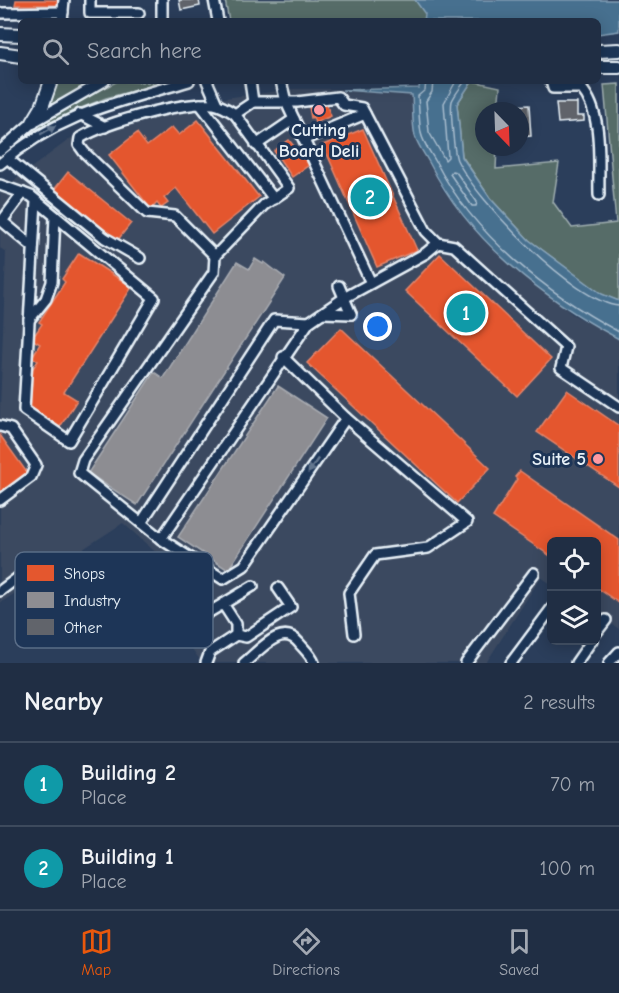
<!DOCTYPE html>
<style>
body{margin:0;font-family:"Comic Neue",sans-serif;background:#2d3a4f;color:#f1f3f6}
.controls{position:absolute;right:18px;bottom:18px;display:grid;overflow:hidden;border-radius:9px;box-shadow:0 3px 15px #0003}
.controls button{width:54px;height:54px;display:grid;place-items:center;padding:0;border:0;border-bottom:2px solid #3d4a5d;background:#202e44;color:#f1f3f6;font:30px sans-serif}
.compass{position:absolute;left:475px;top:102px;width:54px;height:54px;border-radius:50%;background:#202e44;box-shadow:0 3px 15px #0003;rotate:157deg}
.you{position:absolute;left:378px;top:327px;width:21px;height:21px;margin:-15px;border:4px solid #fff;border-radius:50%;background:#1a73e8;box-shadow:0 0 0 9px #1a73e833}
.badge{display:grid;place-items:center;width:39px;height:39px;border-radius:50%;background:#ea580c;color:#fff;font-size:20px;font-weight:700}
.pin{position:absolute;translate:-50% -50%;border:3px solid #fff;box-shadow:0 2px 6px #0006}
.list{margin:0;padding:0;list-style:none}
h2{display:flex;justify-content:space-between;align-items:center;height:78px;margin:0;padding:0 24px;font-size:26px}
h2 small{font-size:20px;font-weight:400;color:#a2a8b2}
.list li{display:grid;grid-template-columns:39px 1fr auto;gap:18px;align-items:center;box-sizing:border-box;height:84px;padding:0 24px;border-top:2px solid #3d4a5d}
.list b{display:block;font-size:22px;white-space:nowrap}
.list p{margin:0;font-size:20px;white-space:nowrap;color:#a2a8b2}
.list em{font-size:20px;font-style:normal;color:#a2a8b2}
.icon{flex:none;width:33px;height:33px;fill:none;stroke:currentColor;stroke-width:2;stroke-linecap:round;stroke-linejoin:round}
.map{position:relative;flex:none;width:619px;height:663px;overflow:hidden}
.search{position:absolute;background:#202e44;box-shadow:0 3px 15px #0003;left:18px;right:18px;top:18px;height:66px;display:flex;align-items:center;gap:15px;box-sizing:border-box;padding:0 21px;border-radius:9px;color:#a2a8b2;font-size:22px}
.sheet{height:246px;background:#202e44}
nav{display:flex;justify-content:space-around;align-items:center;box-sizing:border-box;height:84px;border-top:2px solid #3d4a5d;background:#202e44;font-size:16px;color:#a2a8b2}
nav a{display:grid;justify-items:center;gap:3px}
nav .on{color:#ea580c}
.map>svg:first-child{display:block}
.built{fill:#3b4960}
.green{fill:#566c67;stroke:#9faeb0;stroke-width:1.5}
.water{fill:#476f8f;stroke:#87a3b9;stroke-width:1.5}
.shops{fill:#e4572e;stroke:#e5856b;stroke-width:1.5}
.industry{fill:#8d8d92;stroke:#a8abb1;stroke-width:1.5}
.lines{fill:none;stroke-linecap:round;stroke-linejoin:round}
.shore{stroke:#a8bdce;stroke-width:1.5}
.building{fill:#61646b;stroke:#e8f1f8;stroke-width:1.5}
.minor-casing{stroke:#e8f1f8;stroke-width:14}
.major-casing{stroke:#e8f1f8;stroke-width:16}
.minor{stroke:#1d3557;stroke-width:9}
.major{stroke:#1d3557;stroke-width:12}
.oneway{fill:#64778f}
.poi-dot{fill:#ff9aa2;stroke:#1d3557;stroke-width:2}
.labels{text-anchor:middle;dominant-baseline:central;stroke-width:6;stroke-linejoin:round;paint-order:stroke}
.poi-label{font-size:18px;font-weight:bold;fill:#e8f1f8;stroke:#1d3557}
.key{fill:#1d3557;stroke:#5a6d87;stroke-width:1.5}
.key-label{font-size:16px;fill:#e8f1f8}
</style>
<div class="map">
<svg width="619" height="663" viewBox="0 0 619 663">
<rect width="100%" height="100%" fill="#2b3e5b"/>
<filter id="ink" filterUnits="userSpaceOnUse"><feTurbulence type="fractalNoise" baseFrequency=".0167" numOctaves="2"/><feDisplacementMap in="SourceGraphic" scale="12" xChannelSelector="R" yChannelSelector="G"/><feConvolveMatrix kernelMatrix="1 2 1 2 8 2 1 2 1" color-interpolation-filters="sRGB"/></filter>
<g filter="url(#ink)">
<polygon class="built" points="294,89 342,89 412,95 415,136 443,190 494,249 572,314 619,339 619,629 597,614 596,542 552,542 551,584 541,577 486,663 202,663 174,623 211,602 123,523 0,603 0,409 6,252 0,248 0,191 74,136 109,121 179,104"/>
<g class="green">
<polygon points="225,0 439,0 429,21 229,21"/>
<polygon points="57,81 97,81 46,110"/>
<polygon points="118,81 163,83 106,98 71,112 11,150 57,112"/>
<polygon points="472,81 500,87 498,111 484,111 484,147 497,147 496,169 559,163 553,202 572,228 616,223 604,85 619,84 619,301 602,295 529,240 490,198 462,156 457,104"/>
</g>
<g class="water">
<polygon points="415,0 619,0 619,31 598,34 598,21 424,21 425,14"/>
<path d="M420,81H472L457,104L462,157L490,198L529,240L602,294L619,301V339C544,299 469,241 430,164C426,156 418,146 415,136C412,123 413,108 412,95L342,90L419,88Z"/>
</g>
<g class="shops">
<polygon points="16,0 58,0 58,5 15,5"/>
<polygon points="325,101 331,116 315,123 313,117 311,118 309,107"/>
<polygon points="198,120 259,197 212,234 176,188 164,198 168,203 161,208 157,203 151,209 109,155 137,133 147,146 172,127 179,135"/>
<polygon points="363,129 417,250 377,267 323,145"/>
<polygon points="289,140 309,165 292,177 274,151"/>
<polygon points="68,172 131,223 117,241 54,190"/>
<polygon points="79,253 132,287 64,392 77,400 60,427 30,407 31,371 38,361 32,357 40,344 32,339 42,324 39,322 65,282 62,279"/>
<polygon points="440,254 551,359 517,396 405,291"/>
<polygon points="341,328 490,468 457,503 307,363"/>
<polygon points="567,390 619,426 619,487 537,432"/>
<polygon points="0,435 28,474 0,494"/>
<polygon points="520,471 619,540 619,603 596,587 596,542 552,542 552,557 493,517 517,479 515,477"/>
</g>
<g class="industry">
<polygon points="255,259 263,264 264,262 285,278 137,505 88,473 154,372 163,378 237,262 249,269"/>
<polygon points="278,386 327,418 228,570 178,537"/>
</g>
<g class="lines">
<g class="shore">
<path d="M426,81L425,90L418,96C419,108 419,122 421,133C423,143 431,153 436,162C473,235 548,294 619,332"/>
<polyline points="433,81 432,92 426,101 429,132 445,160 448,157 444,103 456,81"/>
<path d="M465,81C461,87 455,94 452,101C450,108 454,153 457,160C477,201 574,302 619,306"/>
<polygon points="452,171 456,172 477,202 476,206 472,206 450,174"/>
</g>
</g>
<g class="building">
<polygon points="179,0 199,0 200,6 181,10"/>
<polygon points="556,103 577,103 577,116 584,116 584,121 558,123"/>
<polygon points="529,105 531,136 520,137 520,111 514,111 513,106"/>
</g>
<g class="lines">
<defs>
<g id="minor">
<polyline points="90,0 90,13 139,13"/>
<polyline points="214,0 218,21"/>
<polyline points="0,13 63,12"/>
<polyline points="62,21 64,0"/>
<polyline points="162,21 162,0"/>
<polyline points="207,81 217,104"/>
<polyline points="250,81 253,102"/>
<polyline points="281,81 286,102 371,283"/>
<polyline points="551,81 553,88 581,88 584,81"/>
<path d="M581,88C604,114 598,161 599,195"/>
<polyline points="200,104 274,199"/>
<polyline points="80,114 105,127"/>
<polyline points="235,114 289,188 264,205 215,256 214,272 83,460 79,473 161,539 223,579 244,566 346,418"/>
<polyline points="305,139 365,114"/>
<polyline points="256,145 294,119"/>
<polyline points="0,151 33,122 104,81"/>
<polyline points="7,158 105,238 140,258"/>
<path d="M0,164C58,114 118,102 189,81"/>
<polyline points="0,185 31,196 154,298 69,441 24,410 36,201"/>
<polyline points="23,193 2,221 33,247"/>
<path d="M215,256L175,216L147,213L84,152L79,145L80,138C109,121 181,102 214,104C221,105 229,110 235,114L253,102H297L338,97L344,105L362,108L426,231L438,243L454,246L566,347L561,368L619,407"/>
<polyline points="339,286 351,314"/>
<polyline points="323,313 351,314"/>
<polyline points="29,320 46,299 52,282 55,216"/>
<polyline points="283,357 346,418 467,522 428,548 375,555 349,593 354,634"/>
<polyline points="0,426 11,429 36,465 31,477 0,500"/>
<polyline points="141,523 274,320 309,322"/>
<polyline points="161,539 309,322 344,298 426,253 438,243"/>
<polyline points="0,591 20,576"/>
<polyline points="196,620 223,604"/>
<polyline points="596,633 606,620"/>
<polyline points="236,635 236,624 223,604 253,586"/>
<polyline points="206,663 210,652 236,635 246,637 291,607 278,588"/>
<path d="M244,663C260,650 282,622 299,643C305,650 311,655 314,663"/>
<polyline points="466,663 534,573"/>
<polyline points="511,663 552,608"/>
<polyline points="576,663 592,640"/>
<polyline points="609,663 619,652"/>
</g>
<g id="major">
<polyline points="0,34 21,35"/>
<polyline points="598,51 619,50"/>
<polyline points="0,53 21,56"/>
<polyline points="598,67 619,67"/>
<polyline points="33,122 42,107 51,81"/>
</g>
</defs>
<use href="#minor" class="minor-casing"/>
<use href="#major" class="major-casing"/>
<use href="#minor" class="minor"/>
<use href="#major" class="major"/>
</g>
<defs><path id="oneway-solid" d="M-6-.8H1V-3.2L6.5 0L1 3.2V.8H-6Z" transform="scale(1.5)"/></defs>
<g class="oneway">
<use href="#oneway-solid" transform="translate(48 130) rotate(-30)"/>
<use href="#oneway-solid" transform="translate(313 466) rotate(124)"/>
</g>
</g>
<g class="poi-dot">
<circle cx="319" cy="110" r="6"/>
<circle cx="598" cy="459" r="6"/>
</g>
<g class="labels">
<g class="poi-label">
<text x="319" y="130">Cutting<tspan x="319" dy="21">Board Deli</tspan></text>
<text x="586" y="459" text-anchor="end">Suite 5</text>
</g>
</g>
<rect x="15" y="552" width="198" height="96" rx="9" class="key"/>
<rect x="27" y="565" width="27" height="16" fill="#e4572e"/>
<rect x="27" y="592" width="27" height="16" fill="#8d8d92"/>
<rect x="27" y="619" width="27" height="16" fill="#61646b"/>
<g class="key-label">
<text x="64" y="579">Shops</text>
<text x="64" y="606">Industry</text>
<text x="64" y="633">Other</text>
</g>
</svg>
<div class="controls">
<button><svg class="icon" aria-label="locate" viewBox="0 0 24 24"><circle cx="12" cy="12" r="6"/><path d="M12 2v4M12 18v4M2 12h4M18 12h4"/></svg></button>
<button><svg class="icon" aria-label="layers" viewBox="0 0 24 24"><path d="M12 4l9 5-9 5-9-5zM3 14l9 5 9-5"/></svg></button>
</div>
<svg class="compass" viewBox="-18 -18 36 36"><path d="M0-13l5 13h-10z" fill="#e53935"/><path d="M0 13l5-13h-10z" fill="#a2a8b2"/></svg>
<div class="you"></div>
<div class="pin badge" style="left:466px;top:313px;background:#0f9aa8">1</div>
<div class="pin badge" style="left:370px;top:197px;background:#0f9aa8">2</div>
<div class="search"><svg class="icon" aria-label="search" viewBox="0 0 24 24"><circle cx="10" cy="10" r="6"/><path d="M15 15l6 6"/></svg>Search here</div>
</div>
<section class="sheet">
<h2>Nearby<small>2 results</small></h2>
<ul class="list">
<li><span class="badge" style="background:#0f9aa8">1</span><div><b>Building 2</b><p>Place</p></div><em>70 m</em></li>
<li><span class="badge" style="background:#0f9aa8">2</span><div><b>Building 1</b><p>Place</p></div><em>100 m</em></li>
</ul>
</section>
<nav>
<a class="on"><svg class="icon" aria-label="map" viewBox="0 0 24 24"><path d="M3 6l6-2 6 2 6-2v14l-6 2-6-2-6 2zM9 4v14M15 6v14"/></svg>Map</a>
<a><svg class="icon" aria-label="directions" viewBox="0 0 24 24"><path d="M12 3l9 9-9 9-9-9zM9 14v-3h6M13 9l2 2-2 2"/></svg>Directions</a>
<a><svg class="icon" aria-label="saved" viewBox="0 0 24 24"><path d="M7 4h10v16l-5-4-5 4z"/></svg>Saved</a>
</nav>
